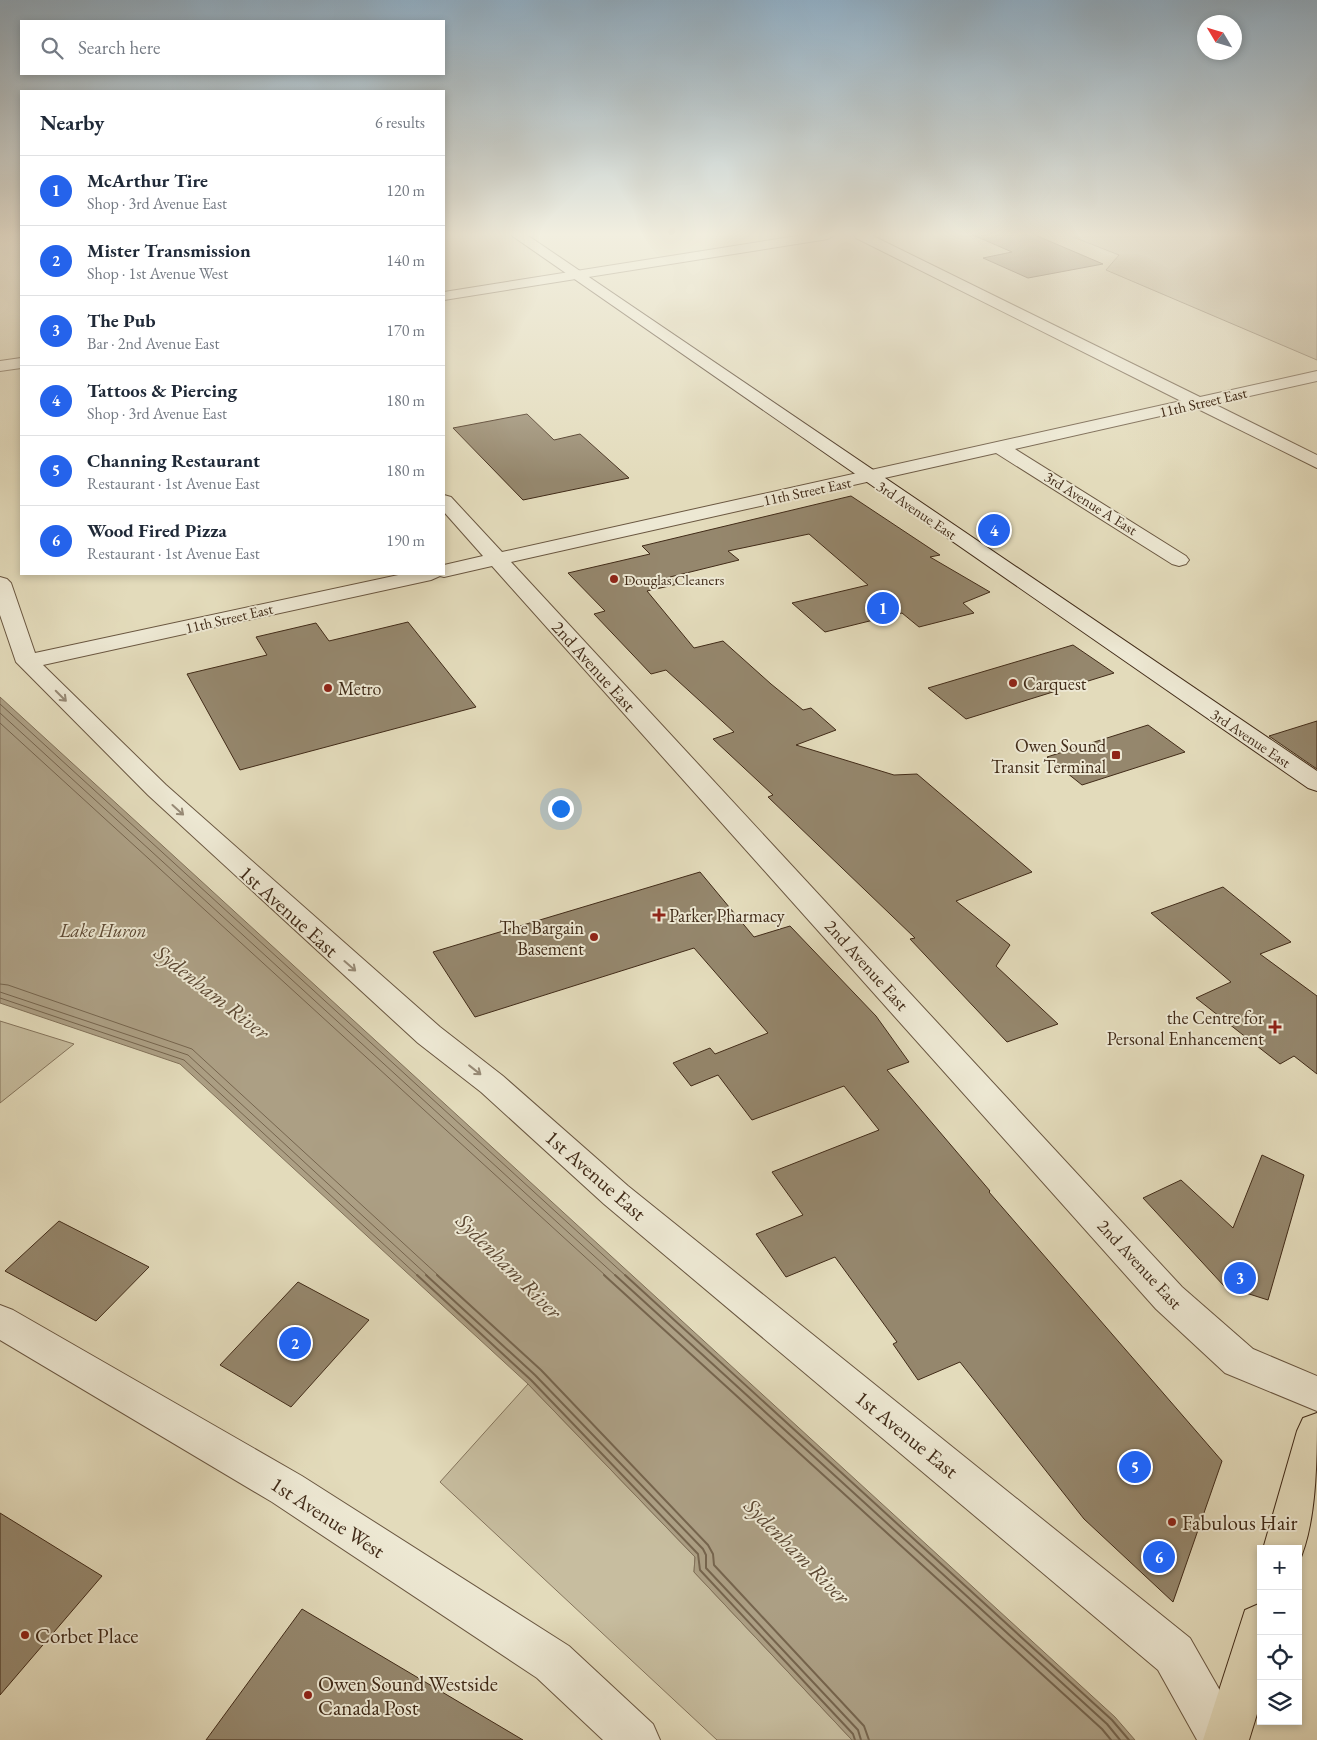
<!DOCTYPE html>
<meta charset="utf-8">
<style>
body{margin:0;font-family:"EB Garamond",serif;background:#f2f2f3;color:#1f2937}
.controls{position:absolute;right:15px;bottom:15px;display:grid;overflow:hidden;border-radius:0px;box-shadow:0 2px 8px #0003}
.controls button{width:45px;height:45px;display:grid;place-items:center;padding:0;border:0;border-bottom:1px solid #e0e1e3;background:#fff;color:#1f2937;font:25px sans-serif}
.compass{position:absolute;left:1197px;top:15px;width:45px;height:45px;border-radius:50%;background:#fff;box-shadow:0 2px 8px #0003;rotate:308deg}
.you{position:absolute;left:560px;top:808px;width:18px;height:18px;margin:-12px;border:4px solid #fff;border-radius:50%;background:#1a73e8;box-shadow:0 0 0 8px #1a73e833}
.badge{display:grid;place-items:center;width:32px;height:32px;border-radius:50%;background:#2563eb;color:#fff;font-size:16px;font-weight:700}
.pin{position:absolute;translate:-50% -50%;border:2px solid #fff;box-shadow:0 1px 5px #0006}
.list{margin:0;padding:0;list-style:none}
h2{display:flex;justify-content:space-between;align-items:center;height:65px;margin:0;padding:0 20px;font-size:21px}
h2 small{font-size:16px;font-weight:400;color:#747a83}
.list li{display:grid;grid-template-columns:32px 1fr auto;gap:15px;align-items:center;box-sizing:border-box;height:70px;padding:0 20px;border-top:1px solid #e0e1e3}
.list b{display:block;font-size:19px;white-space:nowrap}
.list p{margin:0;font-size:16px;white-space:nowrap;color:#747a83}
.list em{font-size:16px;font-style:normal;color:#747a83}
.icon{flex:none;width:28px;height:28px;fill:none;stroke:currentColor;stroke-width:2;stroke-linecap:round;stroke-linejoin:round}
.map{position:relative;flex:none;width:1317px;height:1740px;overflow:hidden}
.search{position:absolute;background:#fff;box-shadow:0 2px 8px #0003;left:20px;top:20px;width:425px;height:55px;display:flex;align-items:center;gap:12px;box-sizing:border-box;padding:0 18px;border-radius:0px;color:#747a83;font-size:19px}
.panel{position:absolute;background:#fff;box-shadow:0 2px 8px #0003;left:20px;top:90px;width:425px;height:485px;border-radius:0px}
.map>svg:first-child{display:block}
.green{fill:#c7bd9f;stroke:#84745c}
.water{fill:#ac9f84;stroke:#817159}
.lines{fill:none;stroke-linecap:round;stroke-linejoin:round}
.shore-far1{stroke:#76654e;stroke-width:1}
.shore{stroke:#76654e;stroke-width:2}
.building{fill:#95876d;stroke:#412b18}
.minor-casing{stroke:#6a5741;stroke-width:2}
.secondary-casing{stroke:#412b18;stroke-width:2}
.primary-casing{stroke:#412b18;stroke-width:2}
.minor{fill:#ede8d3;fill-rule:evenodd}
.secondary{fill:#ede8d3;fill-rule:evenodd}
.primary{fill:#e3dbbb;fill-rule:evenodd}
.oneway{stroke:#978a76}
.poi-dot{fill:#8f2418;stroke:#ede8d3;stroke-width:2}
.labels{text-anchor:middle;dominant-baseline:central;stroke-width:4;stroke-linejoin:round;paint-order:stroke}
.far-street-label{font-size:15px;fill:#412b18;stroke:#ede8d3}
.far-poi-label{font-size:15px;fill:#412b18;stroke:#ede8d3;text-anchor:start}
.street-label{font-size:18px;fill:#412b18;stroke:#ede8d3}
.poi-label{font-size:18px;fill:#412b18;stroke:#ede8d3;text-anchor:start}
.water-label{font-size:19px;font-style:italic;fill:#5c4833;stroke:#ede8d3}
.near-street-label{font-size:21px;fill:#412b18;stroke:#ede8d3}
.near-poi-label{font-size:21px;fill:#412b18;stroke:#ede8d3;text-anchor:start}
.near-water-label{font-size:22px;font-style:italic;fill:#5c4833;stroke:#ede8d3}
</style>
<div class="map">
<svg width="1317" height="1740" viewBox="0 0 1317 1740">
<rect width="100%" height="100%" fill="#e3dbbb"/>
<filter id="stains"><feTurbulence type="fractalNoise" baseFrequency=".004" numOctaves="4"/><feColorMatrix values="0 0 0 0 .2 0 0 0 0 .09 0 0 0 0 .02 0 0 0 .5 -.17"/></filter>
<radialGradient id="worn" r=".72"><stop offset=".6" stop-color="#630" stop-opacity="0"/><stop offset="1" stop-color="#630" stop-opacity=".3"/></radialGradient>
<g class="green">
<polygon points="1068,235 1317,235 1317,360 1106,270 1119,255"/>
<polygon points="0,1021 74,1044 0,1103"/>
<polygon points="528,1384 695,1557 694,1572 852,1740 717,1740 440,1482"/>
</g>
<polygon class="water" points="0,697 1115,1717 1135,1740 852,1740 694,1572 695,1557 528,1384 180,1064 0,1003"/>
<g class="lines">
<g class="shore-far1">
<polyline points="0,704 626,1276"/>
<polyline points="0,713 616,1276"/>
<polyline points="0,723 606,1276"/>
<polyline points="0,984 8,985 192,1049 439,1276"/>
<polyline points="0,992 188,1055 428,1276"/>
<polyline points="0,998 184,1060 418,1276"/>
</g>
<g class="shore">
<polyline points="417,1275 531,1380 698,1554 700,1570 853,1734 855,1740"/>
<polyline points="426,1275 535,1375 703,1549 706,1555 706,1568 858,1730 861,1740"/>
<polyline points="437,1275 541,1370 708,1545 713,1554 714,1565 864,1726 869,1740"/>
<polyline points="604,1275 1102,1729 1111,1740"/>
<polyline points="615,1275 1107,1724 1120,1740"/>
<polyline points="625,1275 1112,1720 1129,1740"/>
</g>
</g>
<g class="building">
<polygon points="973,235 1035,235 1103,264 1028,278 983,258 1012,252"/>
<polygon points="527,414 554,440 580,434 629,478 523,500 453,428"/>
<polygon points="851,496 940,555 930,557 990,592 963,603 974,613 919,627 902,613 825,632 792,603 868,585 809,534 728,551 739,560 670,577 678,584 647,591 694,648 723,641 771,684 803,710 811,708 836,730 796,745 894,775 917,774 1032,872 956,901 1010,945 996,966 1058,1024 1007,1042 910,939 915,938 768,797 773,795 713,739 734,732 666,670 651,674 594,614 605,611 568,573 650,554 642,546"/>
<polygon points="408,622 476,707 240,770 187,674 267,655 256,637 316,623 329,641"/>
<polygon points="1073,645 1114,673 966,719 928,688"/>
<polygon points="1317,721 1317,769 1269,736"/>
<polygon points="1148,725 1185,752 1082,785 1047,757"/>
<polygon points="700,872 754,937 790,926 876,1016 909,1062 887,1070 990,1191 989,1192 1222,1461 1173,1602 1084,1519 960,1362 918,1380 893,1344 897,1342 835,1257 786,1277 756,1234 803,1215 772,1172 879,1130 844,1086 752,1120 718,1075 691,1086 673,1063 710,1048 715,1054 768,1033 694,948 475,1017 433,952"/>
<polygon points="1223,887 1291,942 1260,954 1317,996 1317,1074 1294,1056 1280,1064 1196,998 1231,982 1151,913"/>
<polygon points="1262,1155 1304,1175 1268,1300 1224,1286 1143,1198 1181,1180 1233,1228"/>
<polygon points="59,1221 149,1267 96,1321 5,1271"/>
<polygon points="298,1282 369,1320 291,1407 220,1365"/>
<polygon points="0,1513 102,1576 0,1695"/>
<polygon points="302,1609 523,1740 206,1740"/>
</g>
<g class="lines">
<defs>
<g id="minor">
<polygon points="803,235 835,235 828,239 444,300 444,292"/>
<polygon points="854,235 871,235 1200,397 1317,371 1317,381 1214,404 1317,455 1317,468 1196,408 1015,449 1186,556 1189,560 1186,564 1179,566 1172,564 996,453 511,562 1182,1287 1253,1349 1317,1376 1317,1411 1225,1373 1156,1309 492,566 444,577 440,576 431,580 43,665 166,785 440,1027 503,1076 628,1186 1190,1638 1239,1724 1246,1740 1197,1740 1158,1670 604,1204 481,1092 418,1043 148,795 16,662 0,615 0,577 7,579 11,583 35,653 403,574 444,574 444,565 483,556 444,512 444,495 451,497 502,552 1181,401 856,238"/>
<polygon points="21,358 21,368 0,371 0,361"/>
<polygon points="0,1305 13,1310 302,1476 569,1646 653,1724 660,1740 603,1740 537,1678 272,1502 0,1340"/>
</g>
<polygon id="secondary" points="511,235 527,235 1317,771 1317,791 1308,788"/>
<g id="primary">
<path d="M1317,1413C1317,1459 1317,1524 1298,1564V1549H1263L1297,1431L1303,1418Z"/>
<polygon points="1261,1603 1261,1701 1249,1740 1203,1740 1245,1610"/>
</g>
</defs>
<use href="#minor" class="minor-casing"/>
<use href="#secondary" class="secondary-casing"/>
<use href="#primary" class="primary-casing"/>
<use href="#minor" class="minor"/>
<use href="#secondary" class="secondary"/>
<use href="#primary" class="primary"/>
</g>
<defs><path id="oneway-shaft" d="M-6 0H5M1.5-3L5.5 0L1.5 3" fill="none" stroke-width="1.6" stroke-linecap="round" stroke-linejoin="round" transform="scale(1.25)"/></defs>
<g class="oneway">
<use href="#oneway-shaft" transform="translate(61 696) rotate(45)"/>
<use href="#oneway-shaft" transform="translate(178 810) rotate(42)"/>
<use href="#oneway-shaft" transform="translate(350 966) rotate(41)"/>
<use href="#oneway-shaft" transform="translate(475 1070) rotate(38)"/>
</g>
<linearGradient id="sky" x2="0" y2="1"><stop stop-color="#90acc0"/><stop offset="0.49" stop-color="#f2efe0"/><stop offset="1" stop-color="#f2efe0" stop-opacity="0"/></linearGradient>
<rect width="1317" height="479" fill="url(#sky)"/>
<g class="poi-dot">
<circle cx="614" cy="579" r="5"/>
<circle cx="1013" cy="683" r="5"/>
<circle cx="328" cy="688" r="5"/>
<rect x="1111" y="750" width="10" height="10" rx="2.5"/>
<path d="M656.5 907.5h5v5h5v5h-5v5h-5v-5h-5v-5h5z"/>
<circle cx="594" cy="937" r="5"/>
<path d="M1272.5 1019.5h5v5h5v5h-5v5h-5v-5h-5v-5h5z"/>
<circle cx="1172" cy="1522" r="5"/>
<circle cx="25" cy="1635" r="5"/>
<circle cx="308" cy="1695" r="5"/>
</g>
<g class="labels">
<g class="far-street-label">
<text transform="translate(1203 402) rotate(-13)">11th Street East</text>
<text transform="translate(807 491) rotate(-12)">11th Street East</text>
<text transform="translate(1091 503) rotate(32)">3rd Avenue A East</text>
<text transform="translate(917 510) rotate(34)">3rd Avenue East</text>
<text transform="translate(229 618) rotate(-13)">11th Street East</text>
<text transform="translate(1251 738) rotate(34)">3rd Avenue East</text>
</g>
<g class="far-poi-label">
<text x="624" y="579">Douglas Cleaners</text>
</g>
<g class="street-label">
<text transform="translate(594 666) rotate(48)">2nd Avenue East</text>
<text transform="translate(867 965) rotate(48)">2nd Avenue East</text>
<text transform="translate(1140 1264) rotate(47)">2nd Avenue East</text>
</g>
<g class="poi-label">
<text x="1023" y="683">Carquest</text>
<text x="338" y="688">Metro</text>
<text x="1106" y="745" text-anchor="end">Owen Sound<tspan x="1106" dy="21">Transit Terminal</tspan></text>
<text x="669" y="915">Parker Pharmacy</text>
<text x="584" y="927" text-anchor="end">The Bargain<tspan x="584" dy="21">Basement</tspan></text>
<text x="1264" y="1017" text-anchor="end">the Centre for<tspan x="1264" dy="21">Personal Enhancement</tspan></text>
</g>
<g class="water-label">
<text x="103" y="930">Lake Huron</text>
</g>
<g class="near-street-label">
<text transform="translate(289 911) rotate(42)">1st Avenue East</text>
<text transform="translate(596 1175) rotate(41)">1st Avenue East</text>
<text transform="translate(907 1434) rotate(39)">1st Avenue East</text>
<text transform="translate(328 1517) rotate(33)">1st Avenue West</text>
</g>
<g class="near-poi-label">
<text x="1182" y="1522">Fabulous Hair</text>
<text x="35" y="1635">Corbet Place</text>
<text x="318" y="1683">Owen Sound Westside<tspan x="318" dy="24">Canada Post</tspan></text>
</g>
<g class="near-water-label">
<text transform="translate(212 992) rotate(38)">Sydenham River</text>
<text transform="translate(509 1266) rotate(45)">Sydenham River</text>
<text transform="translate(797 1551) rotate(45)">Sydenham River</text>
</g>
</g>
<rect width="100%" height="100%" filter="url(#stains)"/>
<rect width="100%" height="100%" fill="url(#worn)"/>
</svg>
<div class="controls">
<button>+</button>
<button>−</button>
<button><svg class="icon" aria-label="locate" viewBox="0 0 24 24"><circle cx="12" cy="12" r="6"/><path d="M12 2v4M12 18v4M2 12h4M18 12h4"/></svg></button>
<button><svg class="icon" aria-label="layers" viewBox="0 0 24 24"><path d="M12 4l9 5-9 5-9-5zM3 14l9 5 9-5"/></svg></button>
</div>
<svg class="compass" viewBox="-18 -18 36 36"><path d="M0-13l5 13h-10z" fill="#e53935"/><path d="M0 13l5-13h-10z" fill="#747a83"/></svg>
<div class="you"></div>
<div class="pin badge" style="left:883px;top:608px">1</div>
<div class="pin badge" style="left:295px;top:1343px">2</div>
<div class="pin badge" style="left:1240px;top:1278px">3</div>
<div class="pin badge" style="left:994px;top:530px">4</div>
<div class="pin badge" style="left:1135px;top:1467px">5</div>
<div class="pin badge" style="left:1159px;top:1557px">6</div>
<div class="search"><svg class="icon" aria-label="search" viewBox="0 0 24 24"><circle cx="10" cy="10" r="6"/><path d="M15 15l6 6"/></svg>Search here</div>
<section class="panel">
<h2>Nearby<small>6 results</small></h2>
<ul class="list">
<li><span class="badge">1</span><div><b>McArthur Tire</b><p>Shop · 3rd Avenue East</p></div><em>120 m</em></li>
<li><span class="badge">2</span><div><b>Mister Transmission</b><p>Shop · 1st Avenue West</p></div><em>140 m</em></li>
<li><span class="badge">3</span><div><b>The Pub</b><p>Bar · 2nd Avenue East</p></div><em>170 m</em></li>
<li><span class="badge">4</span><div><b>Tattoos &amp; Piercing</b><p>Shop · 3rd Avenue East</p></div><em>180 m</em></li>
<li><span class="badge">5</span><div><b>Channing Restaurant</b><p>Restaurant · 1st Avenue East</p></div><em>180 m</em></li>
<li><span class="badge">6</span><div><b>Wood Fired Pizza</b><p>Restaurant · 1st Avenue East</p></div><em>190 m</em></li>
</ul>
</section>
</div>
